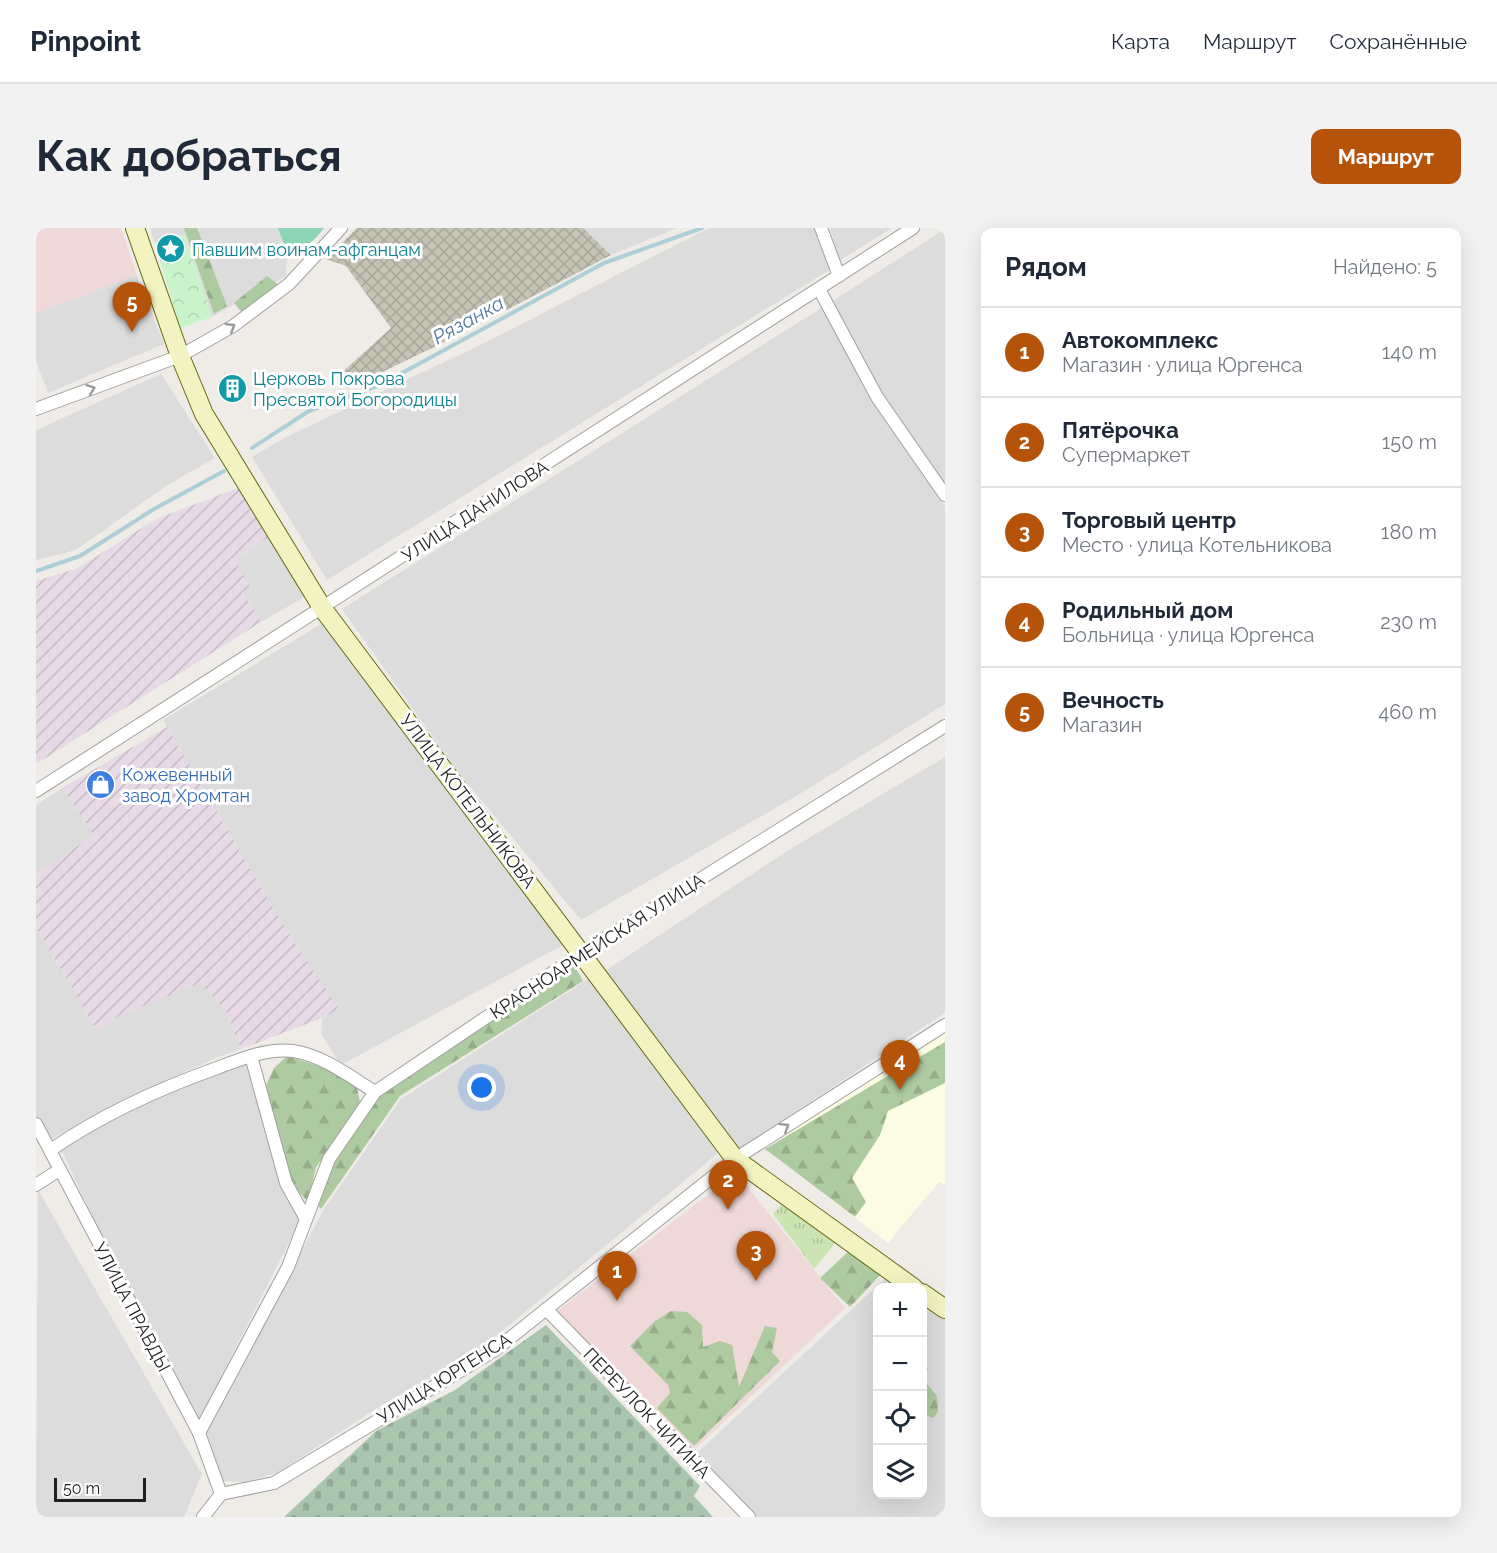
<!DOCTYPE html>
<html lang="ru">
<meta charset="utf-8">
<style>
body{margin:0;font-family:Raleway,sans-serif;background:#f2f2f3;color:#1f2937}
.controls{position:absolute;right:18px;bottom:18px;display:grid;overflow:hidden;border-radius:12px;box-shadow:0 6px 24px #0002}
.controls button{width:54px;height:54px;display:grid;place-items:center;padding:0;border:0;border-bottom:2px solid #e0e1e3;background:#fff;color:#1f2937;font:30px sans-serif}
.scale{position:absolute;left:18px;bottom:15px;width:92px;box-sizing:border-box;padding-left:6px;border:3px solid #1f1f1f;border-top:0;font-size:16px;line-height:21px;white-space:nowrap;color:#1f1f1f;-webkit-text-stroke:4px #fff;paint-order:stroke}
.you{position:absolute;left:446px;top:860px;width:21px;height:21px;margin:-15px;border:4px solid #fff;border-radius:50%;background:#1a73e8;box-shadow:0 0 0 9px #1a73e833}
.badge{display:grid;place-items:center;width:39px;height:39px;border-radius:50%;background:#b45309;color:#fff;font-size:20px;font-weight:700}
.pin{position:absolute;translate:-50% -50px;filter:drop-shadow(0 2px 3px #0008)}
.pin::after{content:'';position:absolute;top:32px;width:21px;height:18px;background:inherit;clip-path:polygon(0 0,100% 0,50% 100%)}
.list{margin:0;padding:0;list-style:none}
h2{display:flex;justify-content:space-between;align-items:center;height:78px;margin:0;padding:0 24px;font-size:26px}
h2 small{font-size:20px;font-weight:400;color:#747a83}
.list li{display:grid;grid-template-columns:39px 1fr auto;gap:18px;align-items:center;box-sizing:border-box;height:90px;padding:0 24px;border-top:2px solid #e0e1e3}
.list b{display:block;font-size:22px;white-space:nowrap}
.list p{margin:0;font-size:20px;white-space:nowrap;color:#747a83}
.list em{font-size:20px;font-style:normal;color:#747a83}
.icon{flex:none;width:33px;height:33px;fill:none;stroke:currentColor;stroke-width:2;stroke-linecap:round;stroke-linejoin:round}
.map{position:relative;flex:none;width:909px;height:1289px;overflow:hidden;border-radius:12px}
header{display:flex;align-items:center;gap:36px;box-sizing:border-box;height:84px;padding:0 30px;background:#fff;border-bottom:2px solid #e0e1e3}
header strong{font-size:28px}
nav{display:flex;gap:33px;margin-inline-start:auto;font-size:21px}
.intro{display:flex;align-items:center;justify-content:space-between;box-sizing:border-box;height:144px;padding:0 36px}
h1{margin:0;font-size:42px}
.button{padding:15px 27px;border-radius:12px;background:#b45309;color:#fff;font-size:21px;font-weight:700}
main{display:flex;gap:36px;padding:0 36px}
aside{flex:1;background:#fff;border-radius:12px;box-shadow:0 6px 24px #0002}
.map>svg:first-child{display:block}
.residential{fill:#dddcdc}
.commercial{fill:#eed8d8}
.industrial{fill:url(#industrial-furrows)}
.education{fill:#fcfbe3}
.construction{fill:url(#construction-cross-hatch)}
.grass{fill:url(#grass-tufts)}
.forest{fill:url(#forest-firs)}
.cemetery{fill:url(#cemetery-stones)}
.park{fill:url(#park-crowns)}
.pitch{fill:#8ed5b7}
.lines{fill:none;stroke-linecap:round;stroke-linejoin:round}
.stream{stroke:#accfd8;stroke-width:4}
.street-casing{stroke:#a0a0a0;stroke-width:14}
.secondary-casing{stroke:#656b11;stroke-width:20}
.street{stroke:#fff;stroke-width:12}
.secondary{stroke:#f2f3c1;stroke-width:18}
.oneway{stroke:#9a9a9a}
.labels{text-anchor:middle;dominant-baseline:central;stroke-width:6;stroke-linejoin:round;paint-order:stroke}
.culture-label{font-size:18px;fill:#0d838f;stroke:#fff;text-anchor:start}
.street-label{font-size:18px;fill:#1f1f1f;stroke:#fff}
.shop-label{font-size:18px;fill:#366cbe;stroke:#fff;text-anchor:start}
.water-label{font-size:20px;font-style:italic;fill:#537a9e;stroke:#fff}
</style>
<header>
<strong>Pinpoint</strong>
<nav><a>Карта</a><a>Маршрут</a><a>Сохранённые</a></nav>
</header>
<div class="intro"><h1>Как добраться</h1><a class="button">Маршрут</a></div>
<main>
<div class="map">
<svg width="909" height="1289" viewBox="0 0 909 1289">
<defs>
<pattern id="industrial-furrows" width="10" height="10" patternUnits="userSpaceOnUse" patternTransform="scale(1.5)"><rect width="10" height="10" fill="#e7d9e5"/><path d="M-1 1l2-2M0 10L10 0M9 11l2-2" fill="none" stroke="#c6bac4"/></pattern>
<pattern id="construction-cross-hatch" width="8" height="8" patternUnits="userSpaceOnUse" patternTransform="scale(1.5)"><rect width="8" height="8" fill="#c3c2b3"/><path d="M0 0l8 8M0 8l8-8" fill="none" stroke="#a7a69a"/></pattern>
<pattern id="grass-tufts" width="24" height="20" patternUnits="userSpaceOnUse" patternTransform="scale(1.5)"><rect width="24" height="20" fill="#cce3b2"/><path d="M3 7l-1-3M5 7V3M7 7l1-3M15 17l-1-3M17 17v-4M19 17l1-3" fill="none" stroke="#afc299"/></pattern>
<pattern id="forest-firs" width="22" height="20" patternUnits="userSpaceOnUse" patternTransform="scale(1.5)"><rect width="22" height="20" fill="#aecaa0"/><path d="M5 1l3.5 6h-7zM16 11l3.5 6h-7z" fill="#95ad89"/></pattern>
<pattern id="cemetery-stones" width="16" height="16" patternUnits="userSpaceOnUse" patternTransform="scale(1.5)"><rect width="16" height="16" fill="#aac5ae"/><path d="M2 7V4a2 2 0 0 1 4 0v3zM10 15v-3a2 2 0 0 1 4 0v3z" fill="#92a995"/></pattern>
<pattern id="park-crowns" width="20" height="18" patternUnits="userSpaceOnUse" patternTransform="scale(1.5)"><rect width="20" height="18" fill="#c9f4cb"/><path d="M2 6a3 3 0 1 1 6 0M12 15a3 3 0 1 1 6 0" fill="none" stroke="#acd1ae"/></pattern>
</defs>
<rect width="100%" height="100%" fill="#efece7"/>
<g class="residential">
<polygon points="114,0 242,0 251,24 250,48 176,89 149,7 119,15"/>
<polygon points="547,0 641,0 575,27"/>
<polygon points="673,0 781,0 795,41 291,352 216,229 250,209 442,118"/>
<polygon points="794,0 856,0 803,33"/>
<polygon points="909,1 909,260 846,166 795,74"/>
<polygon points="101,47 128,116 12,165 0,133 0,85"/>
<polygon points="787,79 832,165 909,278 909,476 762,567 545,692 421,543 306,381"/>
<polygon points="125,146 179,230 130,258 40,322 0,332 0,202"/>
<polygon points="235,307 272,367 225,394 206,364 199,332"/>
<polygon points="290,393 529,716 305,837 285,806 286,790 302,781 252,705 127,492"/>
<polygon points="909,529 909,785 701,922 566,745 751,623"/>
<polygon points="26,560 58,607 0,646 0,577"/>
<polygon points="0,699 60,801 87,786 164,754 190,783 205,821 182,829 92,870 15,911 0,889"/>
<polygon points="552,751 682,925 448,1118 341,1180 241,1245 208,1254 187,1253 168,1205 288,981 365,871"/>
<polygon points="209,834 249,961 265,991 163,1192 121,1126 24,919 128,865"/>
<polygon points="2,962 166,1246 148,1289 0,1289"/>
<polygon points="858,1042 881,1059 842,1060 842,1266 886,1266 887,1064 909,1080 909,1280 899,1289 719,1289 659,1227"/>
</g>
<g class="commercial">
<polygon points="0,0 85,0 101,47 0,85"/>
<polygon points="700,945 809,1080 657,1223 627,1190 516,1087"/>
</g>
<g class="industrial">
<polygon points="207,258 235,307 199,332 214,359 206,364 225,394 0,536 0,353 42,340 120,291"/>
<polygon points="131,499 252,705 303,781 286,790 205,821 190,783 164,755 87,786 60,801 0,699 0,646 58,607 26,560"/>
</g>
<polygon class="education" points="909,803 909,957 903,954 852,1015 729,921"/>
<polygon class="construction" points="321,0 547,0 575,27 421,108 311,161 301,149 355,100 310,38 290,31"/>
<polygon class="grass" points="747,975 800,1011 797,1018 778,1041 737,986"/>
<g class="forest">
<polygon points="148,0 161,0 191,78 178,86"/>
<polygon points="231,48 244,58 208,87 198,75"/>
<polygon points="537,735 547,753 364,868 285,981 281,976 296,932 344,863"/>
<polygon points="909,814 909,855 852,883 844,907 816,950 830,974 819,989 729,921"/>
<polygon points="251,828 289,840 321,859 325,880 280,939 272,974 253,953 228,862 238,840"/>
<polygon points="814,1022 847,1044 814,1079 784,1050"/>
<polygon points="635,1083 651,1084 666,1097 667,1119 684,1113 696,1117 703,1159 729,1098 741,1100 736,1124 744,1133 658,1218 621,1180 634,1165 632,1157 594,1118 619,1093"/>
<polygon points="886,1131 892,1141 887,1151 901,1168 902,1184 897,1190 887,1186"/>
</g>
<polygon class="cemetery" points="510,1097 664,1258 658,1268 677,1289 248,1289 340,1203 419,1162"/>
<polygon class="park" points="149,7 176,89 144,100 119,15"/>
<path class="pitch" d="M242,0H288C277,14 269,21 251,24Z"/>
<g class="lines">
<g class="stream">
<polyline points="216,220 273,183 344,157 568,35 666,0"/>
<polyline points="0,343 44,328 118,281 188,243"/>
</g>
<defs>
<g id="street">
<polyline points="785,0 803,48"/>
<polyline points="783,61 841,169 909,267"/>
<polyline points="0,181 144,128 197,98 253,56 305,0"/>
<polyline points="0,563 877,0"/>
<polyline points="215,828 250,955 270,991"/>
<polyline points="0,896 163,1205 185,1266"/>
<path d="M16,921C67,886 122,861 181,840C204,831 231,820 257,823C286,827 315,849 339,864"/>
<polyline points="0,957 23,942"/>
<polyline points="510,1081 713,1289"/>
<polyline points="163,1205 252,1039 293,931 339,864 546,725 909,498"/>
<polyline points="185,1266 238,1255 459,1122 699,931 909,797"/>
<polyline points="167,1289 185,1266"/>
</g>
<g id="secondary">
<polyline points="99,0 144,128 168,186 287,381 699,931 878,1060"/>
<polyline points="886,1065 909,1081"/>
</g>
</defs>
<use href="#street" class="street-casing"/>
<use href="#secondary" class="secondary-casing"/>
<use href="#street" class="street"/>
<use href="#secondary" class="secondary"/>
</g>
<defs><path id="oneway-chevron" d="M-2-3.5L2.5 0L-2 3.5" fill="none" stroke-width="1.6" stroke-linecap="round" stroke-linejoin="round" transform="scale(1.5)"/></defs>
<g class="oneway">
<use href="#oneway-chevron" transform="translate(195 99) rotate(-32)"/>
<use href="#oneway-chevron" transform="translate(55 161) rotate(-20)"/>
<use href="#oneway-chevron" transform="translate(749 899) rotate(-32)"/>
</g>
<defs>
<symbol id="sight-disc" viewBox="-11 -11 22 22"><circle r="9.5" fill="#0f9aa8" stroke="#fff"/><path d="M0-6L1.8-2.2L6-1.7L2.9 1.2L3.7 5.4L0 3.3L-3.7 5.4L-2.9 1.2L-6-1.7L-1.8-2.2Z" fill="#fff"/></symbol>
<symbol id="building-disc" viewBox="-11 -11 22 22"><circle r="9.5" fill="#0f9aa8" stroke="#fff"/><path d="M-4-6H4V6H1V3H-1V6H-4ZM-2.5-4.3h1.7v1.8h-1.7ZM.8-4.3h1.7v1.8H.8ZM-2.5-1h1.7V.8h-1.7ZM.8-1h1.7V.8H.8Z" fill="#fff"/></symbol>
<symbol id="shop-disc" viewBox="-11 -11 22 22"><circle r="9.5" fill="#3f7fe0" stroke="#fff"/><path d="M-5-2.5h2.3a2.7 3.5 0 0 1 5.4 0H5L5.5 6h-11ZM-1.5-2.5h3a1.5 2.3 0 0 0-3 0Z" fill="#fff"/></symbol>
</defs>
<g fill-rule="evenodd">
<use href="#sight-disc" x="118" y="4" width="33" height="33"/>
<use href="#building-disc" x="180" y="144" width="33" height="33"/>
<use href="#shop-disc" x="48" y="540" width="33" height="33"/>
</g>
<g class="labels">
<g class="culture-label">
<text x="156" y="21">Павшим воинам-афганцам</text>
<text x="217" y="150">Церковь Покрова<tspan x="217" dy="21">Пресвятой Богородицы</tspan></text>
</g>
<g class="street-label">
<text transform="translate(439 283) rotate(-33)">УЛИЦА ДАНИЛОВА</text>
<text transform="translate(432 573) rotate(53)">УЛИЦА КОТЕЛЬНИКОВА</text>
<text transform="translate(561 718) rotate(-33)">КРАСНОАРМЕЙСКАЯ УЛИЦА</text>
<text transform="translate(96 1079) rotate(62)">УЛИЦА ПРАВДЫ</text>
<text transform="translate(408 1150) rotate(-32)">УЛИЦА ЮРГЕНСА</text>
<text transform="translate(611 1185) rotate(46)">ПЕРЕУЛОК ЧИГИНА</text>
</g>
<g class="shop-label">
<text x="86" y="546">Кожевенный<tspan x="86" dy="21">завод Хромтан</tspan></text>
</g>
<g class="water-label">
<text transform="translate(432 92) rotate(-29)">Рязанка</text>
</g>
</g>
</svg>
<div class="controls">
<button>+</button>
<button>−</button>
<button><svg class="icon" aria-label="locate" viewBox="0 0 24 24"><circle cx="12" cy="12" r="6"/><path d="M12 2v4M12 18v4M2 12h4M18 12h4"/></svg></button>
<button><svg class="icon" aria-label="layers" viewBox="0 0 24 24"><path d="M12 4l9 5-9 5-9-5zM3 14l9 5 9-5"/></svg></button>
</div>
<div class="scale">50 m</div>
<div class="you"></div>
<div class="pin badge" style="left:581px;top:1073px">1</div>
<div class="pin badge" style="left:692px;top:982px">2</div>
<div class="pin badge" style="left:720px;top:1053px">3</div>
<div class="pin badge" style="left:864px;top:862px">4</div>
<div class="pin badge" style="left:96px;top:104px">5</div>
</div>
<aside>
<h2>Рядом<small>Найдено: 5</small></h2>
<ul class="list">
<li><span class="badge">1</span><div><b>Автокомплекс</b><p>Магазин · улица Юргенса</p></div><em>140 m</em></li>
<li><span class="badge">2</span><div><b>Пятёрочка</b><p>Супермаркет</p></div><em>150 m</em></li>
<li><span class="badge">3</span><div><b>Торговый центр</b><p>Место · улица Котельникова</p></div><em>180 m</em></li>
<li><span class="badge">4</span><div><b>Родильный дом</b><p>Больница · улица Юргенса</p></div><em>230 m</em></li>
<li><span class="badge">5</span><div><b>Вечность</b><p>Магазин</p></div><em>460 m</em></li>
</ul>
</aside>
</main>
